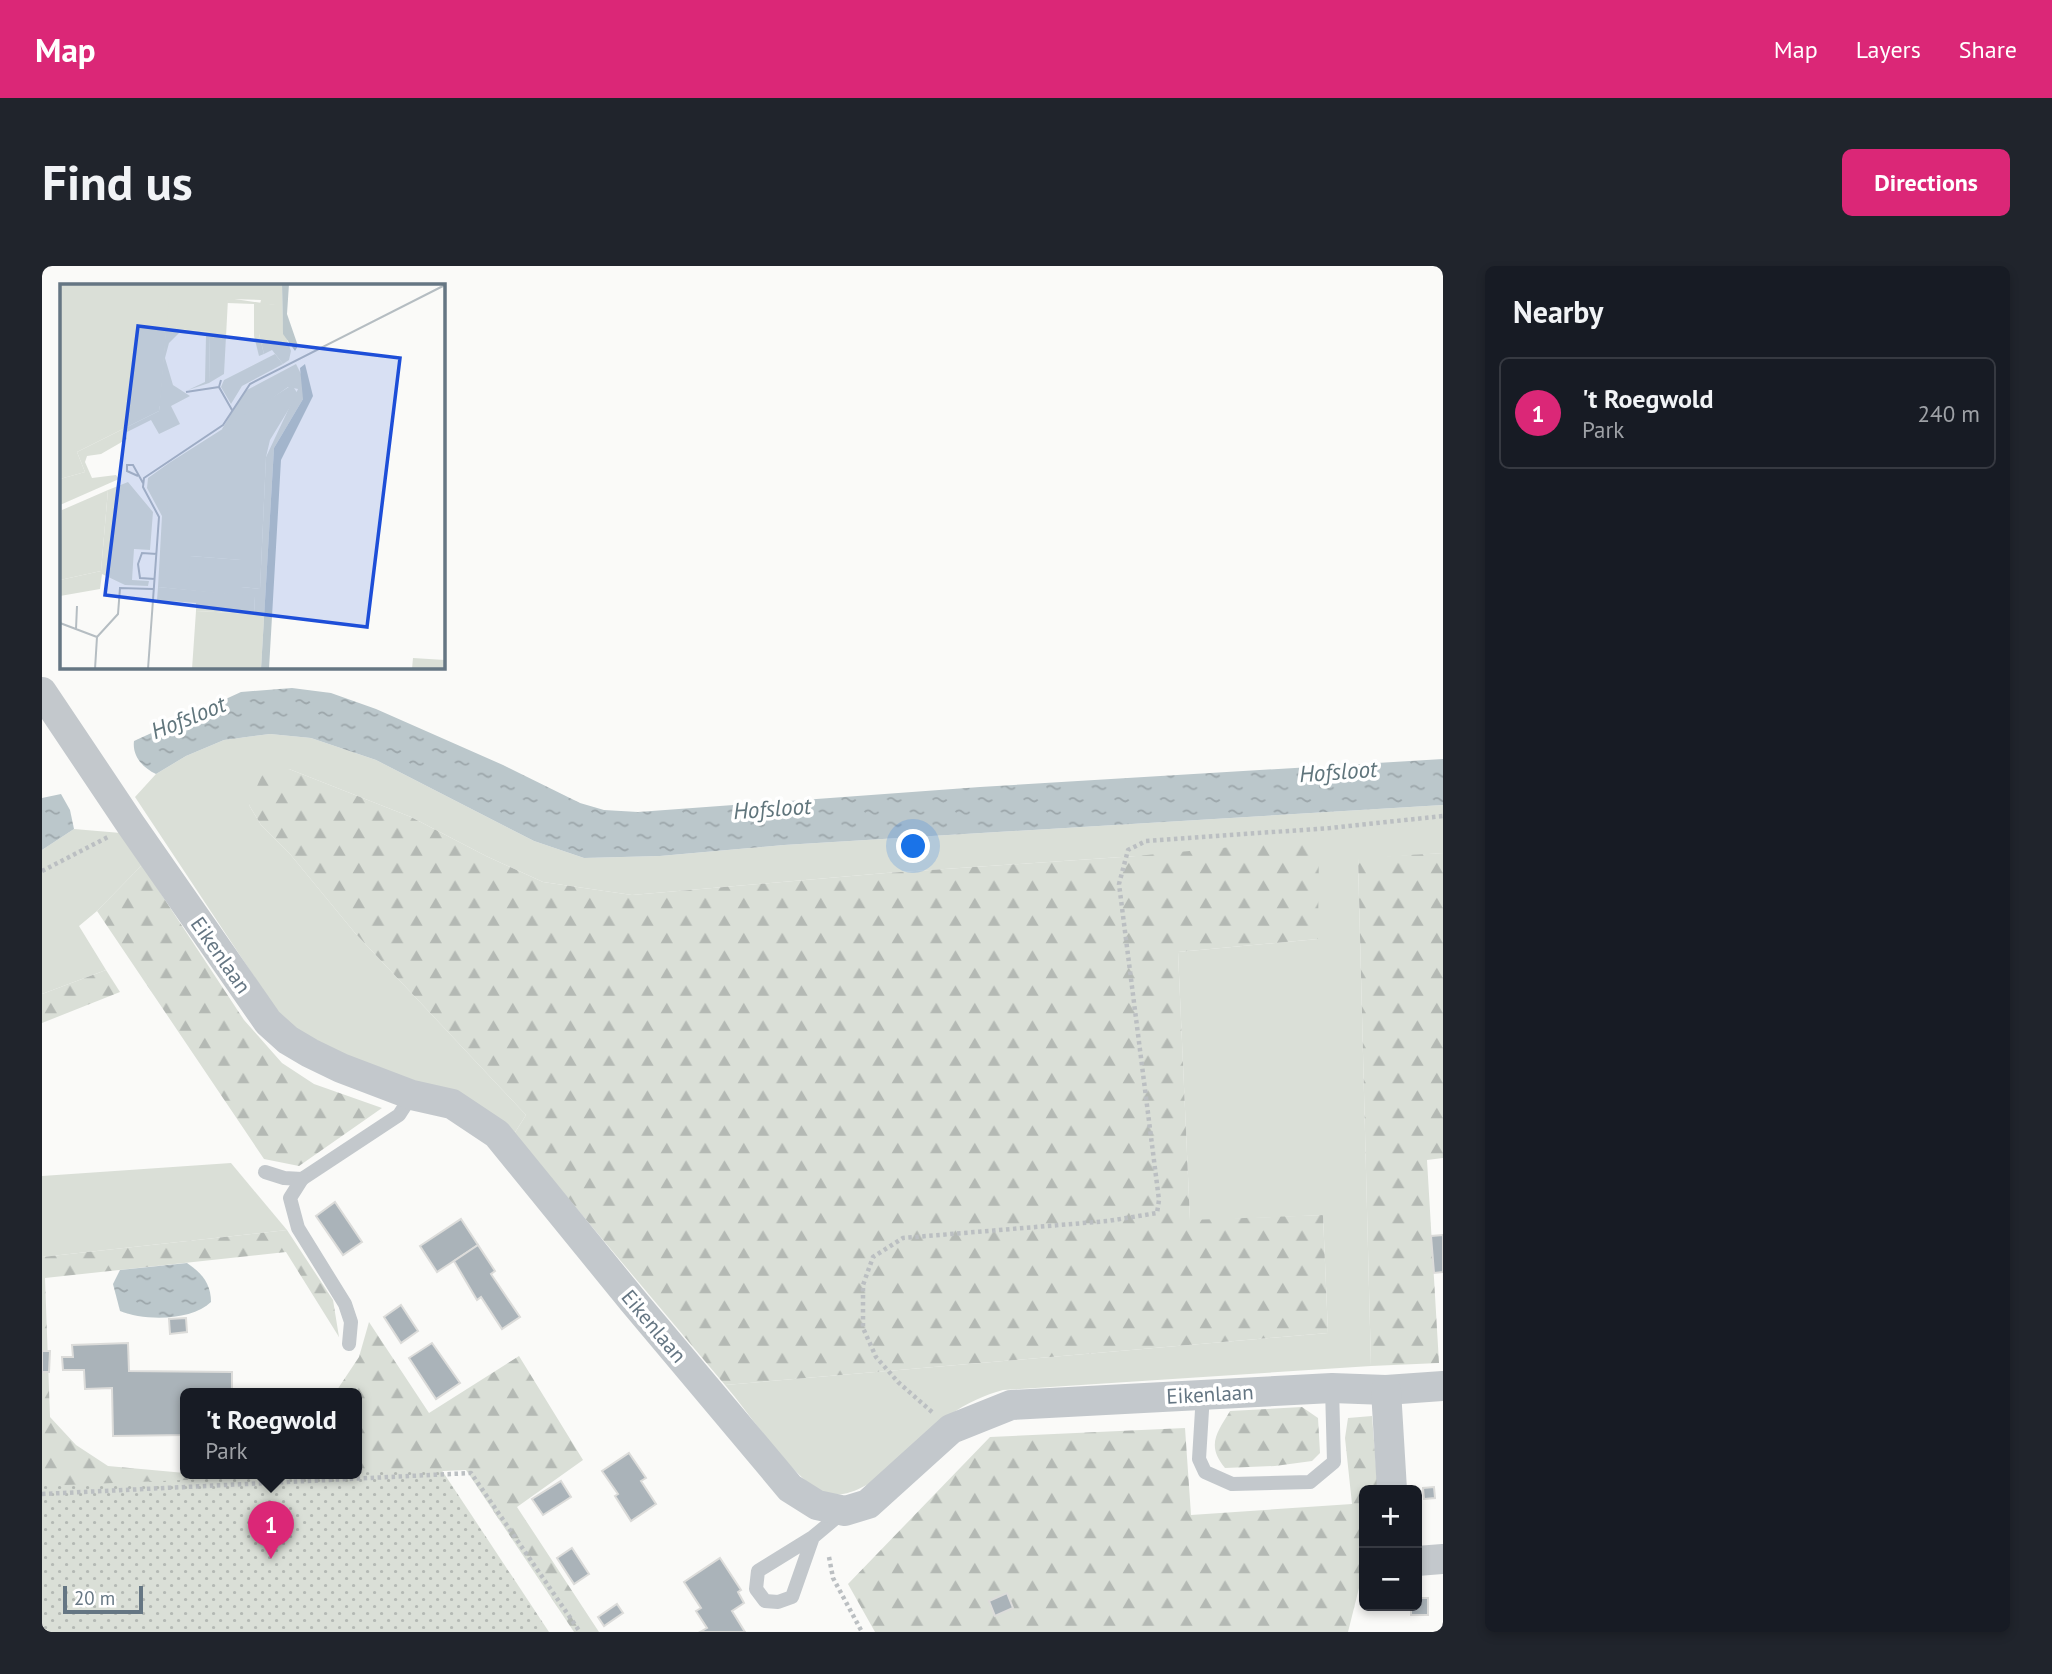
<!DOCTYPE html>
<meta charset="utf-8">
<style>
body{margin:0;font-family:"PT Sans",sans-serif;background:#20242c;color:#f1f3f6}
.controls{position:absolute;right:21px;bottom:21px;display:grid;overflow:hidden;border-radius:10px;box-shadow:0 4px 10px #0003}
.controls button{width:63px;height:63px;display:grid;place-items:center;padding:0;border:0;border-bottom:2px solid #363941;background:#171b24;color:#f1f3f6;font:35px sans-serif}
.scale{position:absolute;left:21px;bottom:18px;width:80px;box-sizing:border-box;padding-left:7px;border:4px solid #657683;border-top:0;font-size:19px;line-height:24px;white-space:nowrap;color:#657683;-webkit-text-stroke:5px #fff;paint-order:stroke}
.you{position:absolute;left:872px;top:581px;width:24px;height:24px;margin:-18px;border:5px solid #fff;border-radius:50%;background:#1a73e8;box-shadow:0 0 0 10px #1a73e833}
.badge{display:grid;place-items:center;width:46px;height:46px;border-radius:50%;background:#db2777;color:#fff;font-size:23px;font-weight:700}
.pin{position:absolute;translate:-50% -58px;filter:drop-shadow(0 2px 4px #0008)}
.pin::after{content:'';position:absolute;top:37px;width:24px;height:21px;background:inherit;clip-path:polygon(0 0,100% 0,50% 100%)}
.popup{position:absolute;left:138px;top:1122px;width:182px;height:91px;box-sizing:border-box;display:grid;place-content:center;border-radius:10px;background:#171b24;filter:drop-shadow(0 2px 5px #0005);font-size:23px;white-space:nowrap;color:#9ea1a6}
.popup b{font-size:26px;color:#f1f3f6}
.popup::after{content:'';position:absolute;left:50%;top:100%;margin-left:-14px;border:14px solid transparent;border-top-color:#171b24}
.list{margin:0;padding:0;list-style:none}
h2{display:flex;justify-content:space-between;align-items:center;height:91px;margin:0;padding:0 28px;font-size:30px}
h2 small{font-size:23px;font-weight:400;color:#9ea1a6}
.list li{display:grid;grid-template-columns:46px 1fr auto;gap:21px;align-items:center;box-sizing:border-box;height:112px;margin:0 14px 14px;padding:0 14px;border:2px solid #363941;border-radius:10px}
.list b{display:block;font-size:26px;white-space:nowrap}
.list p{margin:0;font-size:23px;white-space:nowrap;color:#9ea1a6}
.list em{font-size:23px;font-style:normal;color:#9ea1a6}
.map{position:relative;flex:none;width:1401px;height:1366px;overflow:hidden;border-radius:10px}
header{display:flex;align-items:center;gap:42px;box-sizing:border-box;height:98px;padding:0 35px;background:#db2777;color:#fff}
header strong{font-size:33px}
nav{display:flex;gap:38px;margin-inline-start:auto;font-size:24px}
.intro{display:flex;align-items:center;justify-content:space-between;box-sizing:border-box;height:168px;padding:0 42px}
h1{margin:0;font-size:49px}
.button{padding:18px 32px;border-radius:10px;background:#db2777;color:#fff;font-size:24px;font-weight:700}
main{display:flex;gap:42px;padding:0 42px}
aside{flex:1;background:#171b24;border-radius:10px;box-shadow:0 4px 10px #0003}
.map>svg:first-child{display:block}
.grass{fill:#dadfd7}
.forest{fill:url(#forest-firs)}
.park{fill:url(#park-dots)}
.water{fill:url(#water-ripples)}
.building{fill:#aab3b9;stroke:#dcdcda;stroke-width:2}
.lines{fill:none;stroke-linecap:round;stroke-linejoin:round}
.path{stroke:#bbbfc2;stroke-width:4.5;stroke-dasharray:3.5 3.5;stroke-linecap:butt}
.service{stroke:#c3c8cc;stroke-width:14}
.minor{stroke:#c3c8cc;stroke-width:30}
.labels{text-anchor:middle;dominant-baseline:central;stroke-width:7;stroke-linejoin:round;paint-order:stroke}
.street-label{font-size:21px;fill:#657683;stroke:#fff}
.water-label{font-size:23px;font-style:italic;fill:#60757c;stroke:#fff}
.inset-road{fill:none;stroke:#b5bdc2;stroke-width:2}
.view{fill:#1d4ed8;fill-opacity:0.15;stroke:#1d4ed8;stroke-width:3.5}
.inset-edge{fill:none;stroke:#657683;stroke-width:3.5}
</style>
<header>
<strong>Map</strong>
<nav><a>Map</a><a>Layers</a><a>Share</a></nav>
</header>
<div class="intro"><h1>Find us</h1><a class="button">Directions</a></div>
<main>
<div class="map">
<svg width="1401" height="1366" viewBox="0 0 1401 1366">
<defs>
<pattern id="forest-firs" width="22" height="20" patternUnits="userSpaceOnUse" patternTransform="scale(1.75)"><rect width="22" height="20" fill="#dadfd7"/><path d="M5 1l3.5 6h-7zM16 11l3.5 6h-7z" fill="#b4b9b4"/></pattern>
<pattern id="park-dots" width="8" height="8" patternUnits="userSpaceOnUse" patternTransform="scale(1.75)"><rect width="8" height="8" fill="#dadfd7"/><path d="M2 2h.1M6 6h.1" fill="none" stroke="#b4b9b4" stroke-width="1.8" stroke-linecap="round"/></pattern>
<pattern id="water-ripples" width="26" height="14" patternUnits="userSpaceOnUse" patternTransform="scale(1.75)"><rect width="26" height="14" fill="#bbc7cb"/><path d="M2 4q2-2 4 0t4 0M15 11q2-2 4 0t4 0" fill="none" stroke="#9ca6aa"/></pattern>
</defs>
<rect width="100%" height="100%" fill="#fafaf8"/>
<g class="grass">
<path d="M228,468L269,472L334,494L492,575L542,592L618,590L742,579L1401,539V587L1316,593L1329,1100L961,1124C943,1129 924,1137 908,1149C877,1172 814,1254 771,1221C738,1195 711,1152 683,1119L1286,1067L1281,949L1148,955L1136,686L1276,673L1094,590L844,607L590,629L501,616L444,590L369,551L247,503L207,539L219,559L248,588L313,667L484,849L472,868L344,813L251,764L231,739L93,531L114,508L144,490L182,474Z"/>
<polygon points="32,563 79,567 100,599 55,645 37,660 64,704 0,728 0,584"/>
<polygon points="189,897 245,964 0,991 0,910"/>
</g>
<g class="forest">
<polygon points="247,503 369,551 444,590 501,616 590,629 844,607 1094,590 1277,573 1276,673 1136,686 1148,954 1281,949 1286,1067 683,1119 472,868 484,849 313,667 248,588 219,559 207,539 221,506"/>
<polygon points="1401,587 1401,892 1385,894 1397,1097 1329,1100 1316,592"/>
<polygon points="100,599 202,754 240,797 272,818 340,842 257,900 222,893 55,645"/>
<polygon points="64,704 78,726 0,757 0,728"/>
<polygon points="245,964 291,1034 297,1071 244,986 3,1012 8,1151 34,1179 66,1200 143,1207 315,1207 315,1127 293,1127 317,1091 327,1056 387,1147 477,1090 541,1194 475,1241 557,1366 532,1366 424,1204 0,1223 0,991"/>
<path d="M1260,1141L1276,1152L1278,1187L1270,1195L1233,1200L1183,1202C1164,1179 1175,1167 1188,1145Z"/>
<polygon points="1330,1150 1336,1224 1322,1224 1322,1302 1306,1366 833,1366 806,1318 948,1171 1143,1162 1149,1249 1310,1238 1303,1172 1306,1152"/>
</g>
<polygon class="park" points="399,1203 507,1366 0,1366 0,1220"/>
<g class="water">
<path d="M250,422L289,427L334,443L461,499L538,537L562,544L596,546L938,521L1401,493V539L742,579L618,590L542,592L492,575L334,494L269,472L228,468L182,474L144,490L114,508C101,502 90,490 92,475L199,426Z"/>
<polygon points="19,528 28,544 32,563 0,584 0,532"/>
<path d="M145,997C160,1007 169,1018 169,1036C150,1055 102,1055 78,1045L71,1018L78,1004Z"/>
</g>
<g class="building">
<polygon points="293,936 320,976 301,989 274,950"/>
<polygon points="419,953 436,979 395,1006 378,980"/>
<polygon points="1401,969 1401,1006 1392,1007 1389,970"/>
<polygon points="436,979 453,1005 449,1008 478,1051 460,1063 439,1031 435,1034 412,995"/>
<polygon points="359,1039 376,1065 359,1077 342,1051"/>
<polygon points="144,1052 145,1066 128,1068 127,1053"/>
<polygon points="86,1077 87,1105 190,1106 190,1127 143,1127 143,1169 71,1170 70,1122 43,1123 42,1104 21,1104 20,1091 31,1091 30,1079"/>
<polygon points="390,1077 418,1117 394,1133 367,1092"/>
<polygon points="0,1085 8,1085 7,1106 0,1106"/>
<polygon points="587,1187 604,1212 599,1215 614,1238 589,1255 573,1230 576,1228 560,1205"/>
<polygon points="519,1215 529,1231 501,1249 490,1233"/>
<polygon points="1392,1221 1393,1232 1382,1233 1381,1222"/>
<polygon points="530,1282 547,1308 532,1318 515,1292"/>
<polygon points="678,1292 699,1324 696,1326 702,1337 690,1345 703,1366 658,1366 665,1362 654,1345 659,1342 642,1316"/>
<polygon points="965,1327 971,1342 953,1350 947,1335"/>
<polygon points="1375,1332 1386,1332 1386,1349 1369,1349 1369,1340 1375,1340"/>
<polygon points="575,1338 581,1347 562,1360 556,1351"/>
</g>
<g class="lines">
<g class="path">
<polyline points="0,605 66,571"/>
<polyline points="890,1146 856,1116 834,1091 821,1062 821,1019 831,991 861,972 1066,955 1115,947 1117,934 1077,618 1086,584 1104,575 1288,562 1401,550"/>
<polyline points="0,1228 429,1207 538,1366"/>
<polyline points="787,1291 791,1312 820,1366"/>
</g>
<g class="service">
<polyline points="223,906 242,912 260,913 357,849 370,829"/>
<polyline points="260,913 248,932 256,962 303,1038 309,1056 307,1078"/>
<polyline points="1161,1128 1157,1193 1163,1206 1190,1218 1268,1216 1292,1196 1290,1122"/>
<polyline points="771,1271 750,1331 736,1336 723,1335 714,1323 716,1305 771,1271 801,1246"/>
</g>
<g class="minor">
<polyline points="0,426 89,559 226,756 246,774 268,787 299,802 370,829 410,838 455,868 591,1035 748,1222 775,1239 803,1245 826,1238 909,1163 969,1139 1290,1122 1344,1124 1401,1120"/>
<polyline points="1344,1124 1350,1224"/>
<polyline points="1375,1295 1401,1293"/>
</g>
</g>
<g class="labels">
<g class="street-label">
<text transform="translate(179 689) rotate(55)">Eikenlaan</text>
<text transform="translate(612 1060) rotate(50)">Eikenlaan</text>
<text transform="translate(1168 1128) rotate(-3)">Eikenlaan</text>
</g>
<g class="water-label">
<text transform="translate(146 451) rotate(-22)">Hofsloot</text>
<text transform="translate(1296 505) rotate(-4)">Hofsloot</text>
<text transform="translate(730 542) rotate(-4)">Hofsloot</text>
</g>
</g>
<g transform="translate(18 18)">
<rect width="385" height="385" fill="#fafaf8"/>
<path d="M0,0H222L223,44L231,67L229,76L223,80L212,66L204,70L199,50L215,21L200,20L201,16L168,15L164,90L149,99L150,48L106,44L99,127L17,168L25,188L0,195ZM236,80L245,98L243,115L214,164L201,385H132L136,327L194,330L195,313L98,303L102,232L87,204L88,194L109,179L130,272L182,276L181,303L200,305L206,173L238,105L228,103L166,147L162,145L185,107ZM353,374L385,376V385H352Z" fill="#dadfd7"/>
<path d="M168,14L215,21V46L199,50L204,70L199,72L194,52V20L167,19ZM106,44L150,48L149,99L128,106L145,98L146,51L119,49L109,59L105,74L113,101L130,112L111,122L120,140L99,150L91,136L65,149L67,155L41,170L27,172L25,178L32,194L56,191L59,195L0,221V195L25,188L17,168L99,127ZM215,70L223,80L182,102L171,120L161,103L164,96ZM232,101L238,110L210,156L206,173L200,305L181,303V276L130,272L128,297L105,296L109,179ZM68,198L93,228L90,266L74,265L72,296L89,297L88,302L65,301L42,290L40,305L0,312V296L41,287L48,206ZM98,303L195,312L194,330L136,327V319L97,316Z" fill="#dadfd7"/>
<path d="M0,0H110L100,122L0,173ZM48,206L41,287L0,296L2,226Z" fill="#dadfd7"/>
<path d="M222,0H229L227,30L238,62L235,67L223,50ZM245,80L253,112L221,176L209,385H201L214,164L243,115L240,84Z" fill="#bbc7cb"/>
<path class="inset-road" d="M161,96L159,103L172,126M126,108L159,103M78,192L67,187V181H73L83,199M95,295L80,294L78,280L82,269L97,270M0,339L37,353L58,330L60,304L93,305M16,345L17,322M35,385L37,353M88,385L99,233L83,203L84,194L163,141L190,100L385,1"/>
<path class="view" d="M78,42L340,74L307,343L45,311Z"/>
<rect width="385" height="385" class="inset-edge"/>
</g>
</svg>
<div class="controls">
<button>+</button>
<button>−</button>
</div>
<div class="scale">20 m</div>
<div class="you"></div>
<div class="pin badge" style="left:229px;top:1293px">1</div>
<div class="popup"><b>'t Roegwold</b>Park</div>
</div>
<aside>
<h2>Nearby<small></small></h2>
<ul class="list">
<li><span class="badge">1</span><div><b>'t Roegwold</b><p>Park</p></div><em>240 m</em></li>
</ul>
</aside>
</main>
